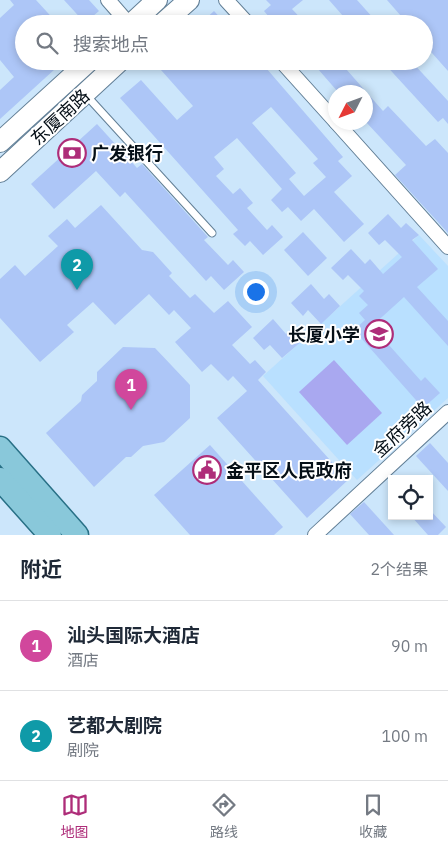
<!DOCTYPE html>
<html lang="zh">
<meta charset="utf-8">
<style>
body{margin:0;font-family:"IBM Plex Sans","Noto Sans SC",sans-serif;background:#f2f2f3;color:#1f2937}
.controls{position:absolute;right:15px;bottom:15px;display:grid;overflow:hidden;border-radius:0px;box-shadow:0 2px 8px #0003}
.controls button{width:45px;height:45px;display:grid;place-items:center;padding:0;border:0;border-bottom:1px solid #e0e1e3;background:#fff;color:#1f2937;font:25px sans-serif}
.compass{position:absolute;left:328px;top:85px;width:45px;height:45px;border-radius:50%;background:#fff;box-shadow:0 2px 8px #0003;rotate:228deg}
.you{position:absolute;left:255px;top:291px;width:18px;height:18px;margin:-12px;border:4px solid #fff;border-radius:50%;background:#1a73e8;box-shadow:0 0 0 8px #1a73e833}
.badge{display:grid;place-items:center;width:32px;height:32px;border-radius:50%;background:#ae2d79;color:#fff;font-size:16px;font-weight:700}
.pin{position:absolute;translate:-50% -41px;filter:drop-shadow(0 1px 2px #0008)}
.pin::after{content:'';position:absolute;top:26px;width:18px;height:15px;background:inherit;clip-path:polygon(0 0,100% 0,50% 100%)}
.list{margin:0;padding:0;list-style:none}
h2{display:flex;justify-content:space-between;align-items:center;height:65px;margin:0;padding:0 20px;font-size:21px}
h2 small{font-size:16px;font-weight:400;color:#747a83}
.list li{display:grid;grid-template-columns:32px 1fr auto;gap:15px;align-items:center;box-sizing:border-box;height:90px;padding:0 20px;border-top:1px solid #e0e1e3}
.list b{display:block;font-size:19px;white-space:nowrap}
.list p{margin:0;font-size:16px;white-space:nowrap;color:#747a83}
.list em{font-size:16px;font-style:normal;color:#747a83}
.icon{flex:none;width:28px;height:28px;fill:none;stroke:currentColor;stroke-width:2;stroke-linecap:round;stroke-linejoin:round}
.map{position:relative;flex:none;width:448px;height:535px;overflow:hidden}
.search{position:absolute;background:#fff;box-shadow:0 2px 8px #0003;left:15px;right:15px;top:15px;height:55px;display:flex;align-items:center;gap:12px;box-sizing:border-box;padding:0 18px;border-radius:28px;color:#747a83;font-size:19px}
.sheet{height:245px;background:#fff}
nav{display:flex;justify-content:space-around;align-items:center;box-sizing:border-box;height:70px;border-top:1px solid #e0e1e3;background:#fff;font-size:14px;color:#747a83}
nav a{display:grid;justify-items:center;gap:2px}
nav .on{color:#ae2d79}
.map>svg:first-child{display:block}
.built{fill:#b9e0ff}
.green{fill:#a9a8f0}
.building{fill:#adc6f7;fill-rule:evenodd}
.lines{fill:none;stroke-linecap:round;stroke-linejoin:round}
.lane-casing{stroke:#627f96;stroke-width:9}
.street-casing{stroke:#627f96;stroke-width:16}
.secondary-casing{stroke:#627f96;stroke-width:22}
.primary-casing{stroke:#287086;stroke-width:25}
.lane{stroke:#fff;stroke-width:7}
.street{stroke:#fff;stroke-width:14}
.secondary{stroke:#fff;stroke-width:20}
.primary{stroke:#89c8da;stroke-width:22}
.labels{text-anchor:middle;dominant-baseline:central;stroke-width:4;stroke-linejoin:round;paint-order:stroke}
.street-label{font-size:18px;fill:#050f17;stroke:#fff}
.poi-label{font-size:18px;font-weight:bold;fill:#050f17;stroke:#fff;text-anchor:start}
</style>
<div class="map">
<svg width="448" height="535" viewBox="0 0 448 535">
<rect width="100%" height="100%" fill="#cce6fb"/>
<polygon class="built" points="419,235 448,266 448,398 357,480 263,376"/>
<polygon class="green" points="334,360 382,413 347,445 299,392"/>
<g class="building">
<polygon points="10,0 36,0 58,24 24,24 24,61 48,61 55,69 0,119 0,90 14,77 0,60 0,18 14,5"/>
<polygon points="64,0 89,0 99,11 93,16 100,24 86,24"/>
<polygon points="266,0 303,0 292,9 306,24 275,24 264,11 271,5"/>
<polygon points="329,0 357,0 374,19 369,24 350,24"/>
<polygon points="387,0 448,0 448,71 424,44 424,24 408,24"/>
<polygon points="214,11 226,24 200,24"/>
<path d="M153,61H260L343,157L338,161L352,176L334,192L364,224L344,242L314,209L301,221L288,207L282,212L271,200L282,189L237,138L214,157L224,169L216,176L233,194L240,188L253,203L247,208L267,230L272,225L283,237L263,255L250,241L245,246L233,234L238,230L120,98L141,80L177,120L193,106ZM271,107L318,159L313,163L326,177L304,196L289,179L296,173L252,123Z"/>
<polygon points="311,61 339,61 383,111 388,106 426,146 435,139 448,153 448,233 395,175 406,165 366,122 366,92 338,92"/>
<polygon points="382,61 411,61 448,101 448,124 443,118 438,122"/>
<polygon points="97,124 137,168 142,164 208,237 204,240 228,265 233,260 244,272 224,290 211,276 206,281 125,192 120,197 96,171 54,209 31,184"/>
<polygon points="101,205 142,250 153,252 172,273 169,276 190,298 195,294 214,313 228,301 252,327 232,345 250,364 255,360 266,372 258,380 348,480 307,518 217,418 247,391 233,376 228,381 211,364 202,372 175,342 191,328 174,310 169,315 149,294 115,325 93,302 67,325 74,332 40,362 0,318 0,279 15,265 25,276 58,246 48,236 67,219 75,228"/>
<polygon points="388,214 401,228 406,223 419,235 412,240 438,269 417,287 448,321 448,346 404,297 372,326 421,381 425,377 440,393 423,408 354,330 365,320 359,313 368,305 359,296 364,291 348,275 343,280 331,268 351,249 365,264 370,259 383,274 402,257 385,240 379,245 368,233"/>
<polygon points="303,232 327,258 308,276 284,250"/>
<polygon points="311,284 324,299 329,294 340,306 321,324 308,310 303,316 291,303"/>
<polygon points="273,319 286,334 291,329 302,341 282,358 270,345 264,350 253,338"/>
<polygon points="123,347 155,348 190,385 190,418 164,442 143,446 131,457 126,457 94,487 46,433 81,401 82,395 97,381 97,372"/>
<polygon points="430,443 448,463 448,491 416,456"/>
<polygon points="210,445 283,527 274,535 190,535 154,495"/>
<polygon points="364,502 394,535 369,535 350,514"/>
<polygon points="429,509 446,527 438,535 428,535 411,516 429,516"/>
</g>
<g class="lines">
<defs>
<polyline id="lane" points="86,95 212,233"/>
<g id="street">
<polyline points="108,0 129,24"/>
<polyline points="226,0 248,24"/>
<polyline points="281,61 336,122"/>
<polyline points="336,122 448,247"/>
<polyline points="315,535 448,412"/>
</g>
<g id="secondary">
<polyline points="131,24 157,0"/>
<polyline points="162,24 189,0"/>
<polyline points="0,142 89,61"/>
<polyline points="0,172 120,61"/>
</g>
<g id="primary">
<polyline points="0,448 77,535"/>
<polyline points="0,479 50,535"/>
</g>
</defs>
<use href="#lane" class="lane-casing"/>
<use href="#street" class="street-casing"/>
<use href="#secondary" class="secondary-casing"/>
<use href="#primary" class="primary-casing"/>
<use href="#lane" class="lane"/>
<use href="#street" class="street"/>
<use href="#secondary" class="secondary"/>
<use href="#primary" class="primary"/>
</g>
<defs>
<symbol id="bank-ring" viewBox="-11 -11 22 22"><circle r="9.5" fill="#fff" stroke="#ae2d79" stroke-width="1.5"/><path d="M-6-4H6V4H-6ZM0-2.3a2.3 2.3 0 1 0 0 4.6a2.3 2.3 0 1 0 0-4.6Z" fill="#ae2d79"/></symbol>
<symbol id="school-ring" viewBox="-11 -11 22 22"><circle r="9.5" fill="#fff" stroke="#ae2d79" stroke-width="1.5"/><path d="M0-5L7-2L0 1L-7-2ZM-4 1L0 2.5L4 1V4Q0 6-4 4Z" fill="#ae2d79"/></symbol>
<symbol id="civic-ring" viewBox="-11 -11 22 22"><circle r="9.5" fill="#fff" stroke="#ae2d79" stroke-width="1.5"/><path d="M-.6-6.5H3V-4.5H.6V-3L4-1V1h2V6H-6V1h2V-1L-.6-3ZM-1.2 2.5V6h2.4V2.5Z" fill="#ae2d79"/></symbol>
</defs>
<g fill-rule="evenodd">
<use href="#bank-ring" x="56" y="137" width="32" height="32"/>
<use href="#school-ring" x="363" y="318" width="32" height="32"/>
<use href="#civic-ring" x="191" y="454" width="32" height="32"/>
</g>
<g class="labels">
<g class="street-label">
<text transform="translate(60 117) rotate(-43)">东厦南路</text>
<text transform="translate(402 429) rotate(-43)">金府旁路</text>
</g>
<g class="poi-label">
<text x="91" y="153">广发银行</text>
<text x="360" y="334" text-anchor="end">长厦小学</text>
<text x="226" y="470">金平区人民政府</text>
</g>
</g>
</svg>
<div class="controls">
<button><svg class="icon" aria-label="locate" viewBox="0 0 24 24"><circle cx="12" cy="12" r="6"/><path d="M12 2v4M12 18v4M2 12h4M18 12h4"/></svg></button>
</div>
<svg class="compass" viewBox="-18 -18 36 36"><path d="M0-13l5 13h-10z" fill="#e53935"/><path d="M0 13l5-13h-10z" fill="#747a83"/></svg>
<div class="you"></div>
<div class="pin badge" style="left:131px;top:410px;background:#d1479c">1</div>
<div class="pin badge" style="left:77px;top:290px;background:#0f9aa8">2</div>
<div class="search"><svg class="icon" aria-label="search" viewBox="0 0 24 24"><circle cx="10" cy="10" r="6"/><path d="M15 15l6 6"/></svg>搜索地点</div>
</div>
<section class="sheet">
<h2>附近<small>2个结果</small></h2>
<ul class="list">
<li><span class="badge" style="background:#d1479c">1</span><div><b>汕头国际大酒店</b><p>酒店</p></div><em>90 m</em></li>
<li><span class="badge" style="background:#0f9aa8">2</span><div><b>艺都大剧院</b><p>剧院</p></div><em>100 m</em></li>
</ul>
</section>
<nav>
<a class="on"><svg class="icon" aria-label="map" viewBox="0 0 24 24"><path d="M3 6l6-2 6 2 6-2v14l-6 2-6-2-6 2zM9 4v14M15 6v14"/></svg>地图</a>
<a><svg class="icon" aria-label="directions" viewBox="0 0 24 24"><path d="M12 3l9 9-9 9-9-9zM9 14v-3h6M13 9l2 2-2 2"/></svg>路线</a>
<a><svg class="icon" aria-label="saved" viewBox="0 0 24 24"><path d="M7 4h10v16l-5-4-5 4z"/></svg>收藏</a>
</nav>
